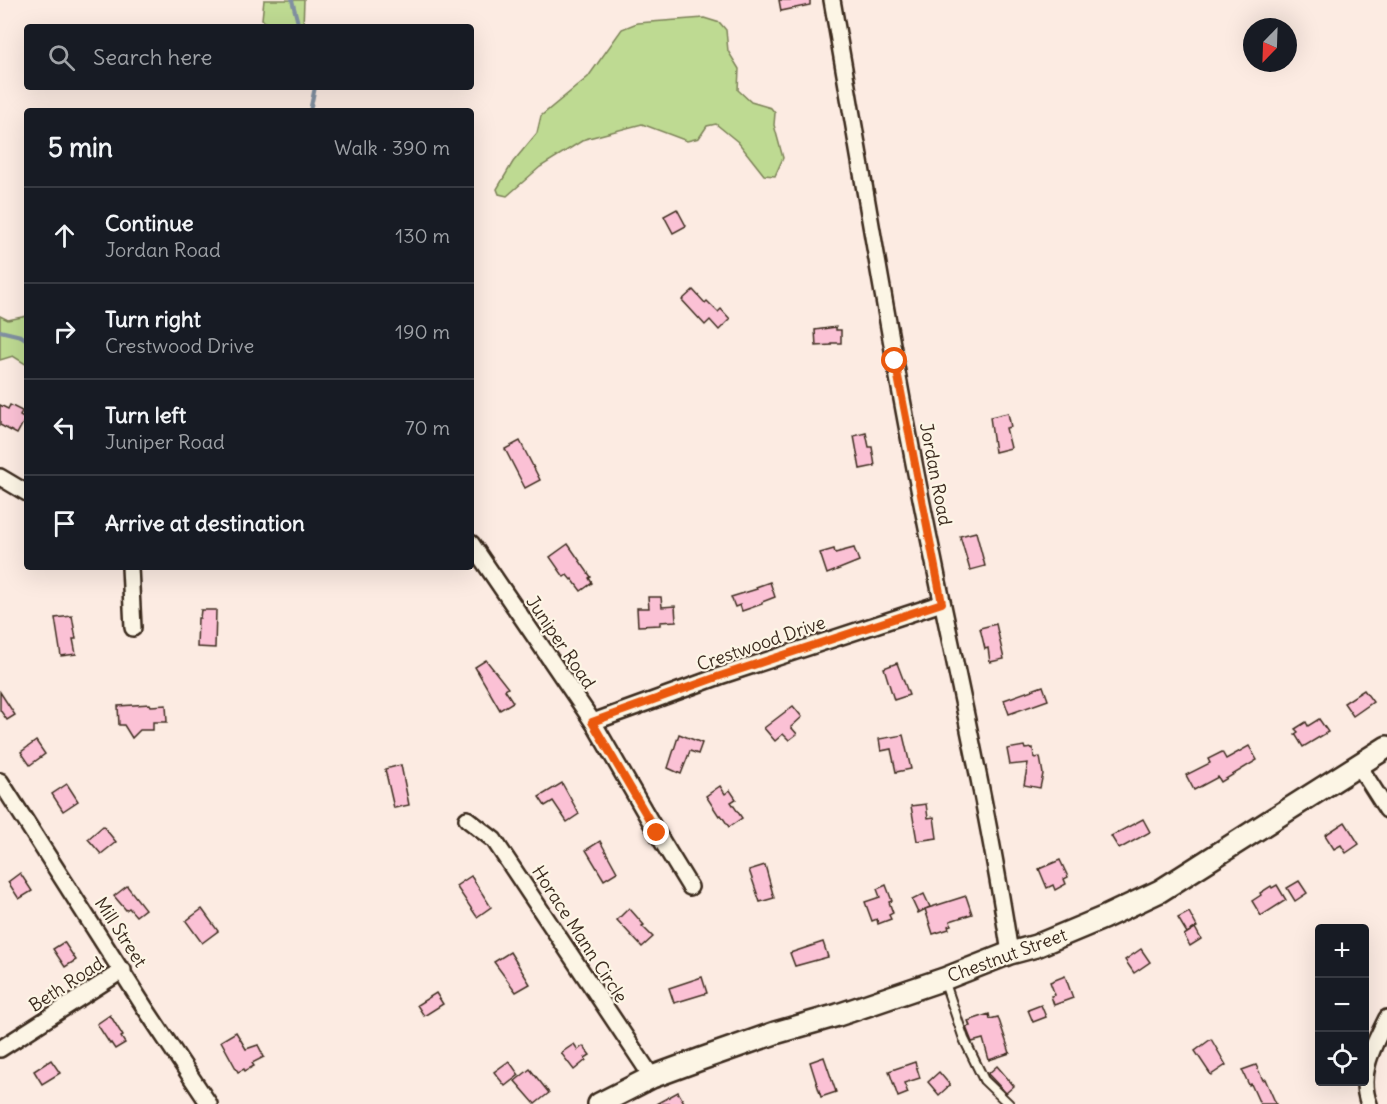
<!DOCTYPE html>
<meta charset="utf-8">
<style>
body{margin:0;font-family:Delius,sans-serif;background:#242831;color:#f1f3f6}
.controls{position:absolute;right:18px;bottom:18px;display:grid;overflow:hidden;border-radius:6px;box-shadow:0 6px 24px #0002}
.controls button{width:54px;height:54px;display:grid;place-items:center;padding:0;border:0;border-bottom:2px solid #363941;background:#171b24;color:#f1f3f6;font:30px sans-serif}
.compass{position:absolute;left:1243px;top:18px;width:54px;height:54px;border-radius:50%;background:#171b24;box-shadow:0 6px 24px #0002;rotate:203deg}
.stop{position:absolute;width:18px;height:18px;margin:-14px;border:4px solid #ea580c;border-radius:50%;background:#fff}
.stop.end{background:#ea580c;border-color:#fff;box-shadow:0 2px 6px #0008}
.list{margin:0;padding:0;list-style:none}
h2{display:flex;justify-content:space-between;align-items:center;height:78px;margin:0;padding:0 24px;font-size:26px}
h2 small{font-size:20px;font-weight:400;color:#9ea1a6}
.list li{display:grid;grid-template-columns:39px 1fr auto;gap:18px;align-items:center;box-sizing:border-box;height:96px;padding:0 24px;border-top:2px solid #363941}
.list b{display:block;font-size:22px;white-space:nowrap}
.list p{margin:0;font-size:20px;white-space:nowrap;color:#9ea1a6}
.list em{font-size:20px;font-style:normal;color:#9ea1a6}
.icon{flex:none;width:33px;height:33px;fill:none;stroke:currentColor;stroke-width:2;stroke-linecap:round;stroke-linejoin:round}
.map{position:relative;flex:none;width:1387px;height:1104px;overflow:hidden}
.search{position:absolute;background:#171b24;box-shadow:0 6px 24px #0002;left:24px;top:24px;width:450px;height:66px;display:flex;align-items:center;gap:15px;box-sizing:border-box;padding:0 21px;border-radius:6px;color:#9ea1a6;font-size:22px}
.panel{position:absolute;background:#171b24;box-shadow:0 6px 24px #0002;left:24px;top:108px;width:450px;height:462px;border-radius:6px}
.map>svg:first-child{display:block}
.green{fill:#beda92;stroke:#7c8258;stroke-width:1.5}
.lines{fill:none;stroke-linecap:round;stroke-linejoin:round}
.stream{stroke:#8190a1;stroke-width:4}
.building{fill:#fbc1d5;stroke:#3b2a1e;stroke-width:1.5}
.service-casing{stroke:#3b2a1e;stroke-width:12}
.minor-casing{stroke:#3b2a1e;stroke-width:20}
.secondary-casing{stroke:#3b2a1e;stroke-width:26}
.service{stroke:#fcf5e5;stroke-width:8}
.minor{stroke:#fcf5e5;stroke-width:15}
.secondary{stroke:#fcf5e5;stroke-width:21}
.route{stroke:#ea580c;stroke-width:8}
.labels{text-anchor:middle;dominant-baseline:central;stroke-width:4.5;stroke-linejoin:round;paint-order:stroke}
.street-label{font-size:18px;fill:#3b2a1e;stroke:#fcf5e5}
</style>
<div class="map">
<svg width="1387" height="1104" viewBox="0 0 1387 1104">
<rect width="100%" height="100%" fill="#fcebe2"/>
<filter id="ink" filterUnits="userSpaceOnUse"><feTurbulence type="fractalNoise" baseFrequency=".0167" numOctaves="2"/><feDisplacementMap in="SourceGraphic" scale="12" xChannelSelector="R" yChannelSelector="G"/><feConvolveMatrix kernelMatrix="1 2 1 2 8 2 1 2 1" color-interpolation-filters="sRGB"/></filter>
<g filter="url(#ink)">
<g class="green">
<polygon points="264,0 304,0 303,27 269,27 262,19"/>
<polygon points="704,18 720,23 726,30 728,51 739,69 738,90 751,102 771,108 775,113 774,125 783,158 775,176 764,175 738,142 716,124 707,126 699,138 687,141 642,124 585,139 540,167 507,196 499,194 497,189 513,162 537,133 541,116 588,77 622,29 637,23"/>
<polygon points="0,316 8,320 27,316 27,365 13,356 0,360"/>
</g>
<g class="lines">
<g class="stream">
<polyline points="292,0 299,27"/>
<polyline points="310,111 315,87"/>
<polyline points="0,331 21,336 27,340"/>
</g>
</g>
<g class="building">
<polygon points="779,0 810,0 810,5 781,11"/>
<polygon points="677,209 686,226 673,233 664,216"/>
<polygon points="693,290 705,303 707,301 718,312 721,309 730,319 719,330 710,320 705,325 682,300"/>
<polygon points="836,327 836,330 841,330 841,343 831,343 831,345 816,346 815,330"/>
<polygon points="0,405 8,409 10,405 22,411 20,416 25,419 17,434 0,425"/>
<polygon points="1008,413 1011,427 1006,428 1011,448 995,452 990,417"/>
<polygon points="866,433 869,447 872,447 875,466 860,469 854,436"/>
<polygon points="520,441 540,480 525,488 505,449"/>
<polygon points="976,532 985,566 970,570 960,536"/>
<polygon points="568,544 591,577 589,578 592,583 581,591 572,579 571,580 567,575 564,577 550,557"/>
<polygon points="854,548 859,561 827,574 820,553 834,549 835,553"/>
<polygon points="770,582 775,597 762,602 762,604 742,611 740,605 735,607 731,597 757,589 756,587"/>
<polygon points="648,597 661,597 662,607 675,606 676,621 660,622 660,625 638,626 637,608 649,608"/>
<polygon points="201,610 216,610 215,648 197,647 198,618 200,618"/>
<polygon points="72,616 76,639 73,639 76,654 61,656 55,618"/>
<polygon points="996,624 1004,659 990,662 988,648 985,649 980,628"/>
<polygon points="486,660 508,688 505,690 513,702 500,710 475,667"/>
<polygon points="897,663 909,695 894,700 884,668"/>
<polygon points="1043,686 1048,700 1009,714 1004,700"/>
<polygon points="1364,690 1373,702 1353,716 1344,703"/>
<polygon points="0,692 15,715 7,720 0,710"/>
<polygon points="150,704 151,706 166,705 167,722 153,722 153,730 140,730 132,738 124,725 119,725 118,706"/>
<polygon points="793,706 802,717 791,727 797,734 789,740 783,734 775,741 764,728"/>
<polygon points="1319,719 1328,732 1303,747 1295,734 1298,732 1295,729 1306,722 1308,726"/>
<polygon points="679,734 702,743 698,754 690,751 681,774 668,768"/>
<polygon points="903,735 911,769 896,772 891,749 881,751 879,739"/>
<polygon points="36,741 45,754 30,765 21,752"/>
<polygon points="1024,746 1025,749 1033,748 1034,758 1040,757 1043,774 1040,788 1024,785 1028,763 1010,765 1007,749"/>
<polygon points="1249,746 1257,760 1221,782 1218,777 1194,790 1186,775 1210,763 1208,759 1222,752 1226,759"/>
<polygon points="401,765 409,805 394,808 385,769"/>
<polygon points="562,783 579,814 567,822 553,801 545,806 539,797"/>
<polygon points="67,784 78,801 63,811 52,794"/>
<polygon points="720,786 725,794 730,790 736,799 731,802 742,818 729,827 721,815 719,816 706,796"/>
<polygon points="926,804 928,818 934,817 937,838 917,841 911,806"/>
<polygon points="1143,819 1150,832 1119,849 1111,836"/>
<polygon points="1345,822 1359,844 1346,853 1341,845 1334,849 1325,835"/>
<polygon points="103,826 116,842 101,854 88,839"/>
<polygon points="600,841 617,872 604,880 586,850"/>
<polygon points="1060,860 1068,877 1064,879 1066,884 1055,890 1053,885 1047,888 1039,869"/>
<polygon points="765,865 774,898 760,902 749,870"/>
<polygon points="20,873 32,891 19,899 8,882"/>
<polygon points="471,876 491,907 477,917 456,886"/>
<polygon points="1299,881 1307,893 1295,901 1287,888"/>
<polygon points="886,885 892,901 889,902 893,913 889,915 891,919 878,924 877,919 872,921 865,902 880,897 877,889"/>
<polygon points="1277,885 1286,900 1261,916 1252,901 1261,895 1260,893 1271,886 1272,888"/>
<polygon points="127,886 145,909 136,916 129,908 126,910 114,896"/>
<polygon points="924,894 930,907 918,913 912,900"/>
<polygon points="966,896 972,914 950,921 951,925 948,926 949,929 933,934 925,909"/>
<polygon points="629,908 644,925 642,926 653,937 642,947 617,920"/>
<polygon points="202,909 218,931 202,943 186,921"/>
<polygon points="1189,912 1197,927 1187,933 1178,918"/>
<polygon points="1195,928 1201,939 1190,946 1184,935"/>
<polygon points="64,942 76,960 65,967 53,949"/>
<polygon points="823,942 828,957 795,966 790,953"/>
<polygon points="1141,949 1150,962 1134,973 1125,960"/>
<polygon points="510,952 530,984 516,992 494,962"/>
<polygon points="1065,976 1073,998 1054,1005 1051,996 1055,995 1050,982"/>
<polygon points="702,977 707,993 674,1003 669,988"/>
<polygon points="436,993 443,1004 424,1016 417,1005"/>
<polygon points="1041,1005 1046,1017 1033,1022 1028,1010"/>
<polygon points="989,1014 990,1019 998,1017 1010,1053 989,1060 983,1039 972,1042 966,1027 970,1026 968,1021"/>
<polygon points="110,1015 123,1036 121,1037 125,1043 115,1049 111,1043 110,1044 97,1024"/>
<polygon points="236,1032 246,1049 258,1045 264,1057 252,1063 254,1066 245,1071 244,1069 238,1072 221,1041"/>
<polygon points="1211,1039 1226,1065 1211,1075 1195,1051"/>
<polygon points="574,1044 578,1050 583,1046 590,1055 585,1058 586,1060 574,1070 561,1053"/>
<polygon points="824,1057 836,1092 821,1097 810,1062"/>
<polygon points="51,1060 60,1073 42,1084 34,1071"/>
<polygon points="509,1061 519,1075 505,1086 494,1072"/>
<polygon points="915,1062 920,1078 904,1083 908,1093 898,1097 889,1071"/>
<polygon points="1256,1065 1263,1080 1265,1079 1276,1104 1260,1104 1251,1084 1249,1085 1242,1070"/>
<polygon points="997,1066 1014,1086 1006,1093 988,1074"/>
<polygon points="530,1069 549,1093 535,1104 515,1081"/>
<polygon points="939,1072 950,1085 939,1095 928,1082"/>
<polygon points="678,1092 685,1104 656,1104"/>
</g>
<g class="lines">
<defs>
<polyline id="service" points="944,980 964,1039 984,1080 1009,1104"/>
<g id="minor">
<path d="M832,0C858,147 882,295 910,442C942,613 984,781 1010,953"/>
<polyline points="0,477 27,493"/>
<polyline points="471,543 593,722 657,833 690,887"/>
<polyline points="130,567 133,628"/>
<polyline points="593,722 720,676 942,603"/>
<polyline points="1359,766 1387,810"/>
<polyline points="0,781 145,1008 209,1104"/>
<polyline points="467,819 494,840 652,1077"/>
<polyline points="0,1049 123,970"/>
<path d="M1369,1104C1357,1073 1374,1045 1387,1018"/>
</g>
<polyline id="secondary" points="599,1104 652,1077 701,1059 775,1033 838,1015 944,979 1010,953 1036,946 1103,918 1160,891 1387,747"/>
</defs>
<use href="#service" class="service-casing"/>
<use href="#minor" class="minor-casing"/>
<use href="#secondary" class="secondary-casing"/>
<use href="#service" class="service"/>
<use href="#minor" class="minor"/>
<use href="#secondary" class="secondary"/>
</g>
</g>
<g class="lines" filter="url(#ink)">
<polyline class="route" points="657,833 592,722 720,676 942,603 895,361"/>
</g>
<g class="labels">
<g class="street-label">
<text transform="translate(936 474) rotate(79)">Jordan Road</text>
<text transform="translate(561 642) rotate(56)">Juniper Road</text>
<text transform="translate(761 643) rotate(-19)">Crestwood Drive</text>
<text transform="translate(121 932) rotate(57)">Mill Street</text>
<text transform="translate(580 934) rotate(57)">Horace Mann Circle</text>
<text transform="translate(1007 955) rotate(-20)">Chestnut Street</text>
<text transform="translate(66 984) rotate(-33)">Beth Road</text>
</g>
</g>
</svg>
<div class="controls">
<button>+</button>
<button>−</button>
<button><svg class="icon" aria-label="locate" viewBox="0 0 24 24"><circle cx="12" cy="12" r="6"/><path d="M12 2v4M12 18v4M2 12h4M18 12h4"/></svg></button>
</div>
<svg class="compass" viewBox="-18 -18 36 36"><path d="M0-13l5 13h-10z" fill="#e53935"/><path d="M0 13l5-13h-10z" fill="#9ea1a6"/></svg>
<div class="stop" style="left:895px;top:361px"></div>
<div class="stop end" style="left:657px;top:833px"></div>
<div class="search"><svg class="icon" aria-label="search" viewBox="0 0 24 24"><circle cx="10" cy="10" r="6"/><path d="M15 15l6 6"/></svg>Search here</div>
<section class="panel">
<h2>5 min<small>Walk · 390 m</small></h2>
<ul class="list">
<li><svg class="icon" aria-label="ahead" viewBox="0 0 24 24"><path d="M12 20V5M6 11l6-6 6 6"/></svg><div><b>Continue</b><p>Jordan Road</p></div><em>130 m</em></li>
<li><svg class="icon" aria-label="right" viewBox="0 0 24 24"><path d="M7 20v-9h11M14 6l5 5-5 5"/></svg><div><b>Turn right</b><p>Crestwood Drive</p></div><em>190 m</em></li>
<li><svg class="icon" aria-label="left" viewBox="0 0 24 24"><path d="M17 20v-9H6M10 6l-5 5 5 5"/></svg><div><b>Turn left</b><p>Juniper Road</p></div><em>70 m</em></li>
<li><svg class="icon" aria-label="arrive" viewBox="0 0 24 24"><path d="M6 21V4h12l-3 4 3 4H6"/></svg><div><b>Arrive at destination</b></div></li>
</ul>
</section>
</div>
